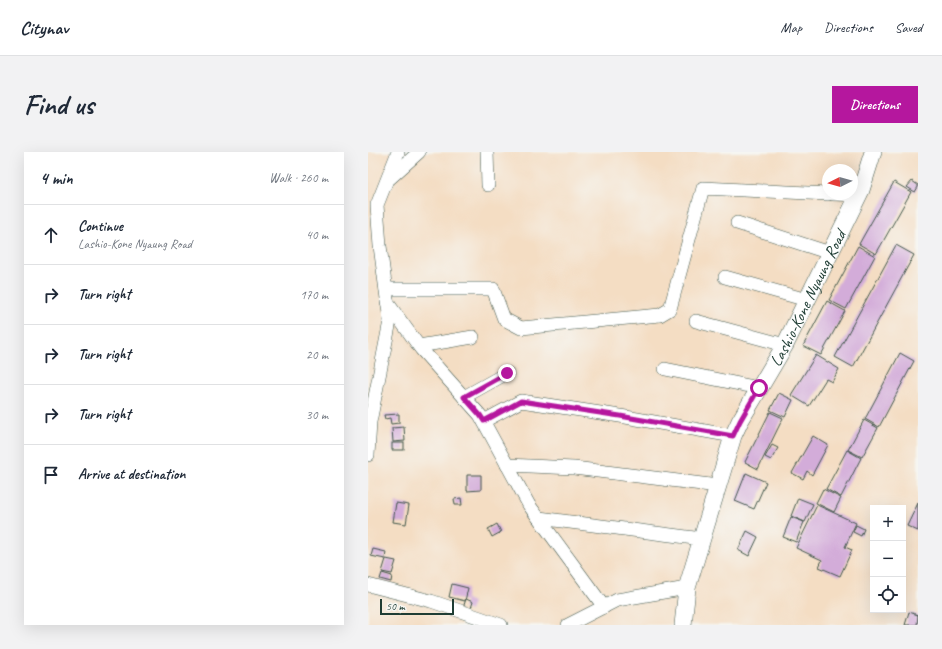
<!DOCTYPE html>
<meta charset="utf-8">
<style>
body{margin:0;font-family:Caveat,sans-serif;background:#f2f2f3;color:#1f2937}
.controls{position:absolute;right:12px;bottom:12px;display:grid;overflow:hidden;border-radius:0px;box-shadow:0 4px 16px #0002}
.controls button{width:36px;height:36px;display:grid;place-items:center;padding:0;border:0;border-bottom:1px solid #e0e1e3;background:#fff;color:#1f2937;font:20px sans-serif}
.compass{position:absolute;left:454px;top:12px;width:36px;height:36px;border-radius:50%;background:#fff;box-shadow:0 4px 16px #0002;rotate:265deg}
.scale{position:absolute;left:12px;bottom:10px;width:74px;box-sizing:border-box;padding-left:4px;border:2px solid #1f3d34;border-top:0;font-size:11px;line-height:14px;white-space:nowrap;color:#1f3d34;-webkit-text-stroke:3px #f6f6f2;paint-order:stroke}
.stop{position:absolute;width:12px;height:12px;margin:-9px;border:3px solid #b5179e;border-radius:50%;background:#fff}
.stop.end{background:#b5179e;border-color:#fff;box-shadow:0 1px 4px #0008}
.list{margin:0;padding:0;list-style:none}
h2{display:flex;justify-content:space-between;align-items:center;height:52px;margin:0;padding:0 16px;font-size:17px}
h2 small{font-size:13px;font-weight:400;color:#747a83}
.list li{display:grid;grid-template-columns:26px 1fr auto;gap:12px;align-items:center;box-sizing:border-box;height:60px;padding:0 16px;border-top:1px solid #e0e1e3}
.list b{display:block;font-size:15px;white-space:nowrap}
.list p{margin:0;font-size:13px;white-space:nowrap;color:#747a83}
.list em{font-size:13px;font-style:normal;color:#747a83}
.icon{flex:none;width:22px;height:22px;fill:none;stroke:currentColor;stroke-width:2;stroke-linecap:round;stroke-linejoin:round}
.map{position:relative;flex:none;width:550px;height:473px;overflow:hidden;border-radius:0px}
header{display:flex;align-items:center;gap:24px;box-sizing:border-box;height:56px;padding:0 20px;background:#fff;border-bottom:1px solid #e0e1e3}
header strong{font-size:19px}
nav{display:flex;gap:22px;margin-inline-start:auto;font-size:14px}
.intro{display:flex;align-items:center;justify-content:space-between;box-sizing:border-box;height:96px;padding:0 24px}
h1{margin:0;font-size:28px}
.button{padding:10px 18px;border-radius:0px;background:#b5179e;color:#fff;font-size:14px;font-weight:700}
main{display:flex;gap:24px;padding:0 24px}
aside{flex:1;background:#fff;border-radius:0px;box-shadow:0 4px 16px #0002}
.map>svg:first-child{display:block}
.building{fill:#d3acd9}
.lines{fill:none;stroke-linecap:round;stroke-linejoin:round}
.minor-casing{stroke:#3f5549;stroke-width:14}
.major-casing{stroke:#3f5549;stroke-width:18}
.minor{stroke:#fff;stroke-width:13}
.major{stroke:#fff;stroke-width:17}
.route{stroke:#b5179e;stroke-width:5}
.labels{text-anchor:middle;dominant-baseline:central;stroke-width:4;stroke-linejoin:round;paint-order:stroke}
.street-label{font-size:17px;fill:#1f3d34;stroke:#f6f6f2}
</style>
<header>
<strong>Citynav</strong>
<nav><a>Map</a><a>Directions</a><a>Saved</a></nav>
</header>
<div class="intro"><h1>Find us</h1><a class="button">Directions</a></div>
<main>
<aside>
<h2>4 min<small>Walk · 260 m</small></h2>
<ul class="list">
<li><svg class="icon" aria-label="ahead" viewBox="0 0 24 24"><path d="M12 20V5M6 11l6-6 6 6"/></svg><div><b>Continue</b><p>Lashio-Kone Nyaung Road</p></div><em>40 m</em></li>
<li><svg class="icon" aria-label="right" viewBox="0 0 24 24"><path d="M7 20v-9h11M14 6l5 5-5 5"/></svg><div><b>Turn right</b></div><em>170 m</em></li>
<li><svg class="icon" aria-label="right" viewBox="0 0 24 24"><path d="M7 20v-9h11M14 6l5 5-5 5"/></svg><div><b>Turn right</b></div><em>20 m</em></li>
<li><svg class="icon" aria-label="right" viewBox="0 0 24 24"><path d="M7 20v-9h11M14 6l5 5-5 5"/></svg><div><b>Turn right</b></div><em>30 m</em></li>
<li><svg class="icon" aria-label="arrive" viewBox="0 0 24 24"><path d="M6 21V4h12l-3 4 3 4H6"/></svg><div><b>Arrive at destination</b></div></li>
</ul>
</aside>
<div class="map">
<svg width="550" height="473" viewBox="0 0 550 473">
<rect width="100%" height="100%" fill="#f6f6f2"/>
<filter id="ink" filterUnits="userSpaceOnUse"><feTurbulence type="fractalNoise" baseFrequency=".025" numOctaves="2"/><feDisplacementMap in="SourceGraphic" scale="8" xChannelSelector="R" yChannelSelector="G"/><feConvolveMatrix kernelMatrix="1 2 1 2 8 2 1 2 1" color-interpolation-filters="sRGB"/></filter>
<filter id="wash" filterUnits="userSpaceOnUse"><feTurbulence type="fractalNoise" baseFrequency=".012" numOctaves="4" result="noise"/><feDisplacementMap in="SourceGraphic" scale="16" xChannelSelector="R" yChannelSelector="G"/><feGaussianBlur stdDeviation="0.9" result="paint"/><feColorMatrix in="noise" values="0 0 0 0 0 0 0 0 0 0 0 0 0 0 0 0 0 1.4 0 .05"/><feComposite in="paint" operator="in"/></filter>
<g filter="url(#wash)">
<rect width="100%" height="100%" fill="#f4ddc3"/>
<g id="blocks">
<g class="building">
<polygon points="544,29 550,33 550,35 547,40 539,35"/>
<polygon points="526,30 543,40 508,102 491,92"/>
<polygon points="528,93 546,103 485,215 467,205"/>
<polygon points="490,94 507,104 478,157 461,148"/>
<polygon points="459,149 477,159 453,203 435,194"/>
<polygon points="532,201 546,209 511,275 497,267"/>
<polygon points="448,203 471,217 464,230 458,227 441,254 423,243"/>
<polygon points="411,241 425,248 417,265 402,258"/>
<polygon points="402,260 415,266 390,317 377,310"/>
<polygon points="31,262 31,271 23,272 22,266 17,267 16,263"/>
<polygon points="496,268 510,276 494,305 480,298"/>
<polygon points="36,275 37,289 25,290 24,276"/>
<polygon points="445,284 460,293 444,323 439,319 435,327 424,321"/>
<rect x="24" y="291" width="12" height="7"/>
<polygon points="404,293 410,296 403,308 397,305"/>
<polygon points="479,298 493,306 473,345 458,337"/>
<polygon points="378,321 398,330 386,357 367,349"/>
<polygon points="99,323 113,323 113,338 99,339"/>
<polygon points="455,337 473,346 466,360 448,351"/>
<polygon points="93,346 94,353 87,353 86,347"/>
<polygon points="430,346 445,352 437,370 423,364"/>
<polygon points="28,351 41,353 38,372 25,370"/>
<polygon points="550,351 550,379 539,374"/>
<polygon points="449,353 488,371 477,395 484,398 472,424 451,415 454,408 428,396"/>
<polygon points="423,365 436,370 428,390 415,385"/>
<polygon points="129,372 133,380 124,385 120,377"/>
<polygon points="488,373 496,377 493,384 485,380"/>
<polygon points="379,379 390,385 381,404 370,398"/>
<polygon points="5,397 18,400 17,407 3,404"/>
<polygon points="18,407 28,409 24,422 14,420"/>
<polygon points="14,421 24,424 23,430 12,427"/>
<polygon points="84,432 100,436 97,449 81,445"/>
<polygon points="98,447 105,450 102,459 95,456"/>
<polygon points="541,460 550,463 549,473 537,473"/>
</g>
</g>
</g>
<g filter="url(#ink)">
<use href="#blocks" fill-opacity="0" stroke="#3f5549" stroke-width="1"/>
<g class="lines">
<defs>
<g id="minor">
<polyline points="119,0 120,33"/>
<polyline points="21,27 51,0"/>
<polyline points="465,42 490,43"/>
<polyline points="369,71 462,101"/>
<polyline points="357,125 439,148"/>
<polyline points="18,137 125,137 136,167 153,176 292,163 302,157 335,36 460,42"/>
<polyline points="19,150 53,197 112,263 161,353 236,455"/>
<polyline points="328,169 417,193"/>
<polyline points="51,194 105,185"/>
<polyline points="297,217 391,236"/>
<polyline points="96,245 139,221"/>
<polyline points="116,269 153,249 252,264 365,284"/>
<polyline points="0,303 2,270 22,169 12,94 9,53 30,0"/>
<polyline points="139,313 206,316 350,334"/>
<polyline points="171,366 334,387"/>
<polyline points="0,433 63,449 133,473"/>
<polyline points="200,473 249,448 319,436"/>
</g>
<g id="major">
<path id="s1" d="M315,473L319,436L365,284L372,269L417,193L493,38L505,0"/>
</g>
</defs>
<use href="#minor" class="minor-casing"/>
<use href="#major" class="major-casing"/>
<use href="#minor" class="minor"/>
<use href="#major" class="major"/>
</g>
</g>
<g class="lines" filter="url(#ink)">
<polyline class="route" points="139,221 96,245 112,263 116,269 153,249 252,264 365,284 372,269 391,236"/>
</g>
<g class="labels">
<g class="street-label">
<text stroke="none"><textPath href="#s1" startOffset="353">Lashio-Kone Nyaung Road</textPath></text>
</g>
</g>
</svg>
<div class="controls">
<button>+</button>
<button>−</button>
<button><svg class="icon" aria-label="locate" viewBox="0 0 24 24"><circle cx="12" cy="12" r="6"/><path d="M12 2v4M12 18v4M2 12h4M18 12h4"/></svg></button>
</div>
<svg class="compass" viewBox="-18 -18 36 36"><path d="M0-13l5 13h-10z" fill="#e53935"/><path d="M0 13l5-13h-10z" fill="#747a83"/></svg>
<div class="scale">50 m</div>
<div class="stop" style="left:391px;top:236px"></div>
<div class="stop end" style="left:139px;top:221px"></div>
</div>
</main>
